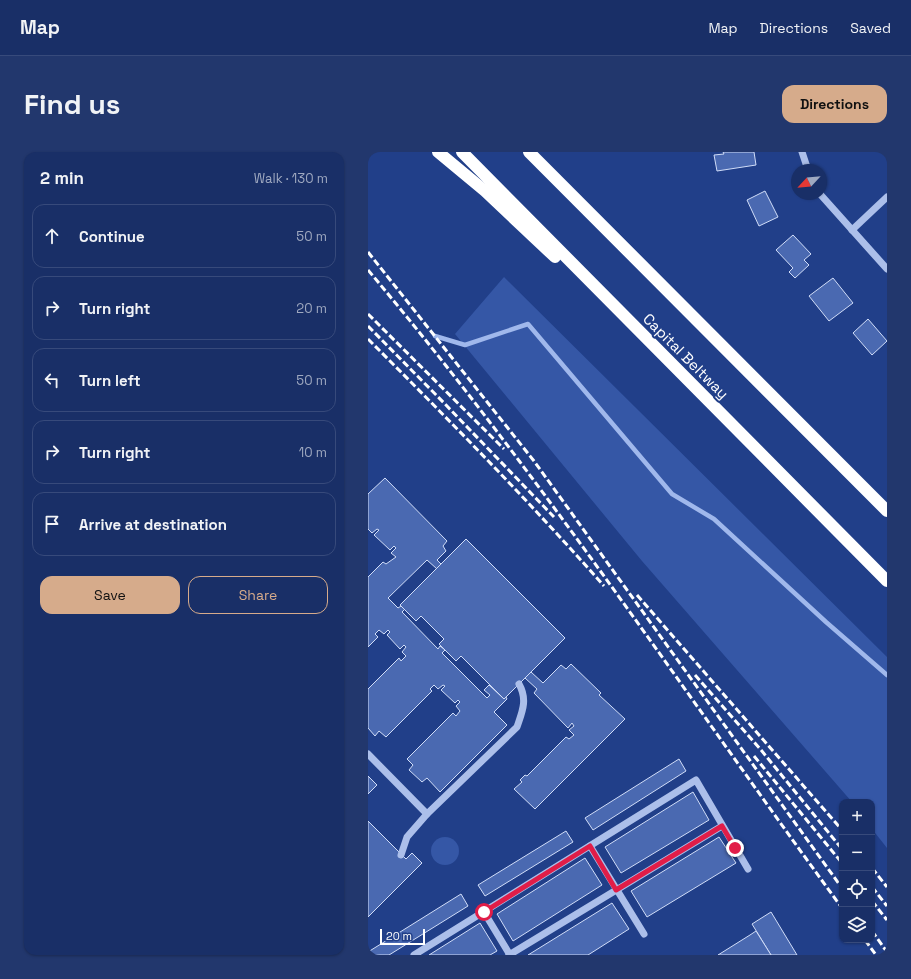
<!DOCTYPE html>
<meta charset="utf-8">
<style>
body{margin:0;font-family:"Space Grotesk",sans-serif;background:#22376d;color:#f1f3f6}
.controls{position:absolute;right:12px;bottom:12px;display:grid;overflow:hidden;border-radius:8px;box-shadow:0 1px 3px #0004}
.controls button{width:36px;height:36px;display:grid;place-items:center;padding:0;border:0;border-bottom:1px solid #374a7b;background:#192f67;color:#f1f3f6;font:20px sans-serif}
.compass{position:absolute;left:423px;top:12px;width:36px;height:36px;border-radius:50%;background:#192f67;box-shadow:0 1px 3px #0004;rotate:244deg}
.scale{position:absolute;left:12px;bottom:10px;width:45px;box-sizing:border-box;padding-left:4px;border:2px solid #fff;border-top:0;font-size:11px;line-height:14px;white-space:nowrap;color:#fff;-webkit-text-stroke:3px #213f89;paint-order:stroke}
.stop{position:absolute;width:12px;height:12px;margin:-9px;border:3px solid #e11d48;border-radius:50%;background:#fff}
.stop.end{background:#e11d48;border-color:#fff;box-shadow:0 1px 4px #0008}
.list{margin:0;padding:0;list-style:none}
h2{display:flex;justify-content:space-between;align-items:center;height:52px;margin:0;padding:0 16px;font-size:17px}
h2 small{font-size:13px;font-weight:400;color:#9fa9c0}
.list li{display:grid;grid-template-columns:26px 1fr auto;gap:12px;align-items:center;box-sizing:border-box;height:64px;margin:0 8px 8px;padding:0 8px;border:1px solid #374a7b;border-radius:12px}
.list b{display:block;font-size:15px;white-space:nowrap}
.list em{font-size:13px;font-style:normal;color:#9fa9c0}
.actions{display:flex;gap:8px;padding:12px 16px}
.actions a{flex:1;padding:9px 0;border:1px solid #d6ab8b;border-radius:12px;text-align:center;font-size:14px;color:#d6ab8b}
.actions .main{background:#d6ab8b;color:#111}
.icon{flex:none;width:22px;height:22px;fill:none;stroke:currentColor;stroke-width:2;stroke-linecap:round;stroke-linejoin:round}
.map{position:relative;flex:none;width:519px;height:803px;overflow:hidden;border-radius:12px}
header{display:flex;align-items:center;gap:24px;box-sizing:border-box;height:56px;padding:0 20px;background:#192f67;border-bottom:1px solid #374a7b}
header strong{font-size:19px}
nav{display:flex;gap:22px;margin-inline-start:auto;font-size:14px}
.intro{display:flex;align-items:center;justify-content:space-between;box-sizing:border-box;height:96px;padding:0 24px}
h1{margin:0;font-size:28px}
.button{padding:10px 18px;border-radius:12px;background:#d6ab8b;color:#111;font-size:14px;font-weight:700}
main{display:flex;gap:24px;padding:0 24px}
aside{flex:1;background:#192f67;border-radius:12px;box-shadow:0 1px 3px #0004}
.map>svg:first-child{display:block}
.green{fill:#3557a6}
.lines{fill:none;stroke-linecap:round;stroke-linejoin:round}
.stream{stroke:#a0b8ec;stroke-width:4.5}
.building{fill:#4a69b1;stroke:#d1ddf8}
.minor{stroke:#acbfea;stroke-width:7}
.highway{stroke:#fff;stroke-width:12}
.rail{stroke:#fff;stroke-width:3;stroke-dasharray:7 3;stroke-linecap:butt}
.route{stroke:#e11d48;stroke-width:5}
.labels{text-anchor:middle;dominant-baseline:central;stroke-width:4;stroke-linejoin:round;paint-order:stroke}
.street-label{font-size:15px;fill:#fff;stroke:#213f89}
</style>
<header>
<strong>Map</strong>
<nav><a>Map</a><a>Directions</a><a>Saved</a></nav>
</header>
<div class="intro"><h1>Find us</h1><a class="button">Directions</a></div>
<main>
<aside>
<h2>2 min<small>Walk · 130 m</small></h2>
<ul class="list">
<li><svg class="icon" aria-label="ahead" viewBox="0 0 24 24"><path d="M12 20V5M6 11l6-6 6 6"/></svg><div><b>Continue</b></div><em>50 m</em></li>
<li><svg class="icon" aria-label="right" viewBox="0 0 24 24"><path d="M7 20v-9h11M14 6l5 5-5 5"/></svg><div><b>Turn right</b></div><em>20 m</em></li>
<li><svg class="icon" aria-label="left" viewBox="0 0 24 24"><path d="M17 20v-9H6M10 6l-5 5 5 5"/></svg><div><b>Turn left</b></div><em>50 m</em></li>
<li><svg class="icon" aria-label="right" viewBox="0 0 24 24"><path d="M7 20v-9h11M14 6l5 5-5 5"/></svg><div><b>Turn right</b></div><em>10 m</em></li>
<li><svg class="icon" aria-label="arrive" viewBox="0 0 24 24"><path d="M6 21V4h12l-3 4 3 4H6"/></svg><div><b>Arrive at destination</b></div></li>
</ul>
<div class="actions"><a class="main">Save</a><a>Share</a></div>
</aside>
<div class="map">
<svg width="519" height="803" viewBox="0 0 519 803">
<rect width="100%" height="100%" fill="#213f89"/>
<g class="green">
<polygon points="136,125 519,505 519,696 504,677 504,650 484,650 274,409 87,182"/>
<circle cx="77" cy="699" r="14"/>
</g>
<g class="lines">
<polyline class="stream" points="67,184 97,193 160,172 304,342 346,367 458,470 519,523"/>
</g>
<g class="building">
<polygon points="355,0 386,0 388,13 349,19 346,3 356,2"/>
<polygon points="397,39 410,65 391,74 379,48"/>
<polygon points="425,83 443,102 436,108 441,113 427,126 421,120 425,116 408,98"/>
<polygon points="465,126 485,151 461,169 441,144"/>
<polygon points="500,167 519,189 504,203 485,181"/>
<polygon points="17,326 79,389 75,394 78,399 69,408 73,412 69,417 59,408 20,446 30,456 33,454 37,457 34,460 70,497 72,494 77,498 74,501 119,546 122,543 116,538 121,533 136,547 138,545 139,547 126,560 139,573 72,640 59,626 54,630 41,618 45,613 39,607 85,561 88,564 92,559 88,554 92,550 90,548 87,551 73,538 77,534 75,533 70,537 66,533 62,537 64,539 18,585 11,579 7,584 0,576 0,537 31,506 33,509 38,504 34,500 38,495 36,493 32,497 19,483 22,480 20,478 16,482 11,478 7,482 10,485 0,495 0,425 15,410 18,412 28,405 23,401 28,396 26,394 22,398 6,383 11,378 9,377 4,381 0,377 0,342"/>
<polygon points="98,387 197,486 136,547 93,504 88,509 71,492 76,487 53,464 48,469 32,453"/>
<polygon points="203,512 233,541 231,543 257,567 167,657 146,637 154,630 152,628 157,623 159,624 198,585 201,587 206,583 201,578 206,574 204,571 200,576 166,541 169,537 157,526 163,520 175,531 193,513 198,517"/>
<polygon points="311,607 318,619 225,678 217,666"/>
<polygon points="0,624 9,633 0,642"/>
<polygon points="325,640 341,668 253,721 237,695"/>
<polygon points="0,669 38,707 44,701 54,711 0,765"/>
<polygon points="198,679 205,690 117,744 110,733"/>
<polygon points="351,685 368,711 279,765 263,739"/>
<polygon points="217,706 234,733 145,789 129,762"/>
<polygon points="93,742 100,754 21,803 0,803 0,800"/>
<polygon points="244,751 261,777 220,803 160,803"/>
<polygon points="403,760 429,803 403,803 384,772"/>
<polygon points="112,771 129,799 122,803 61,803"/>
<polygon points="388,779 403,803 350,803 382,783"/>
</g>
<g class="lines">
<g class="minor">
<polyline points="434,0 440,18"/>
<polyline points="452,42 519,117"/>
<polyline points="484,78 519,45"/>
<path d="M0,602L59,662L149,575C154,560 160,548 151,532"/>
<polyline points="222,694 276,782"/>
<polyline points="33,703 39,685 59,662"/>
<polyline points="116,760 142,803"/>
<polyline points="46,803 328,628 380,717"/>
<polyline points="141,803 354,674"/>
</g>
<g class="highway">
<polyline points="70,0 117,39 187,105"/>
<polyline points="94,0 519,429"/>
<polyline points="161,0 519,359"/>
</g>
<g class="rail">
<polyline points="0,100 166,309 474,736"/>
<path d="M0,118C171,321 318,543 474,756"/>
<polyline points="0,162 136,297"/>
<polyline points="0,174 76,251 186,365"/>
<path d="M0,187C81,268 161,349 236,434"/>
<polyline points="269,443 474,678"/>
<polyline points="327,523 393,598 474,697"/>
<polyline points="386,604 474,711"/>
<polyline points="504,716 519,735"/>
<polyline points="504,735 519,754"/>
<polyline points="504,749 519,768"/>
<polyline points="504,779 519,800"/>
<polyline points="497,788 508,803"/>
</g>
</g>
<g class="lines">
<polyline class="route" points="116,760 222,694 248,738 354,674 367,696"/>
</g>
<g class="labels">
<g class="street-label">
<text transform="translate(318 204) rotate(45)">Capital Beltway</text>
</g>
</g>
</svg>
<div class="controls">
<button>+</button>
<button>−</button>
<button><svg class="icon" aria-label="locate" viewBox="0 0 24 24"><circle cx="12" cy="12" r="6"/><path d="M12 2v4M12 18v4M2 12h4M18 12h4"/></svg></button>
<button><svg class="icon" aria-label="layers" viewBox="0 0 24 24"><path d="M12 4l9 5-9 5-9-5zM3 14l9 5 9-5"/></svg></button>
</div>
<svg class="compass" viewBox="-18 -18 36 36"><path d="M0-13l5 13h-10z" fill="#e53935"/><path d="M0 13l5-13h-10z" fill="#9fa9c0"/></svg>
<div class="scale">20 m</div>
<div class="stop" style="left:116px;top:760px"></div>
<div class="stop end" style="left:367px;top:696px"></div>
</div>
</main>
